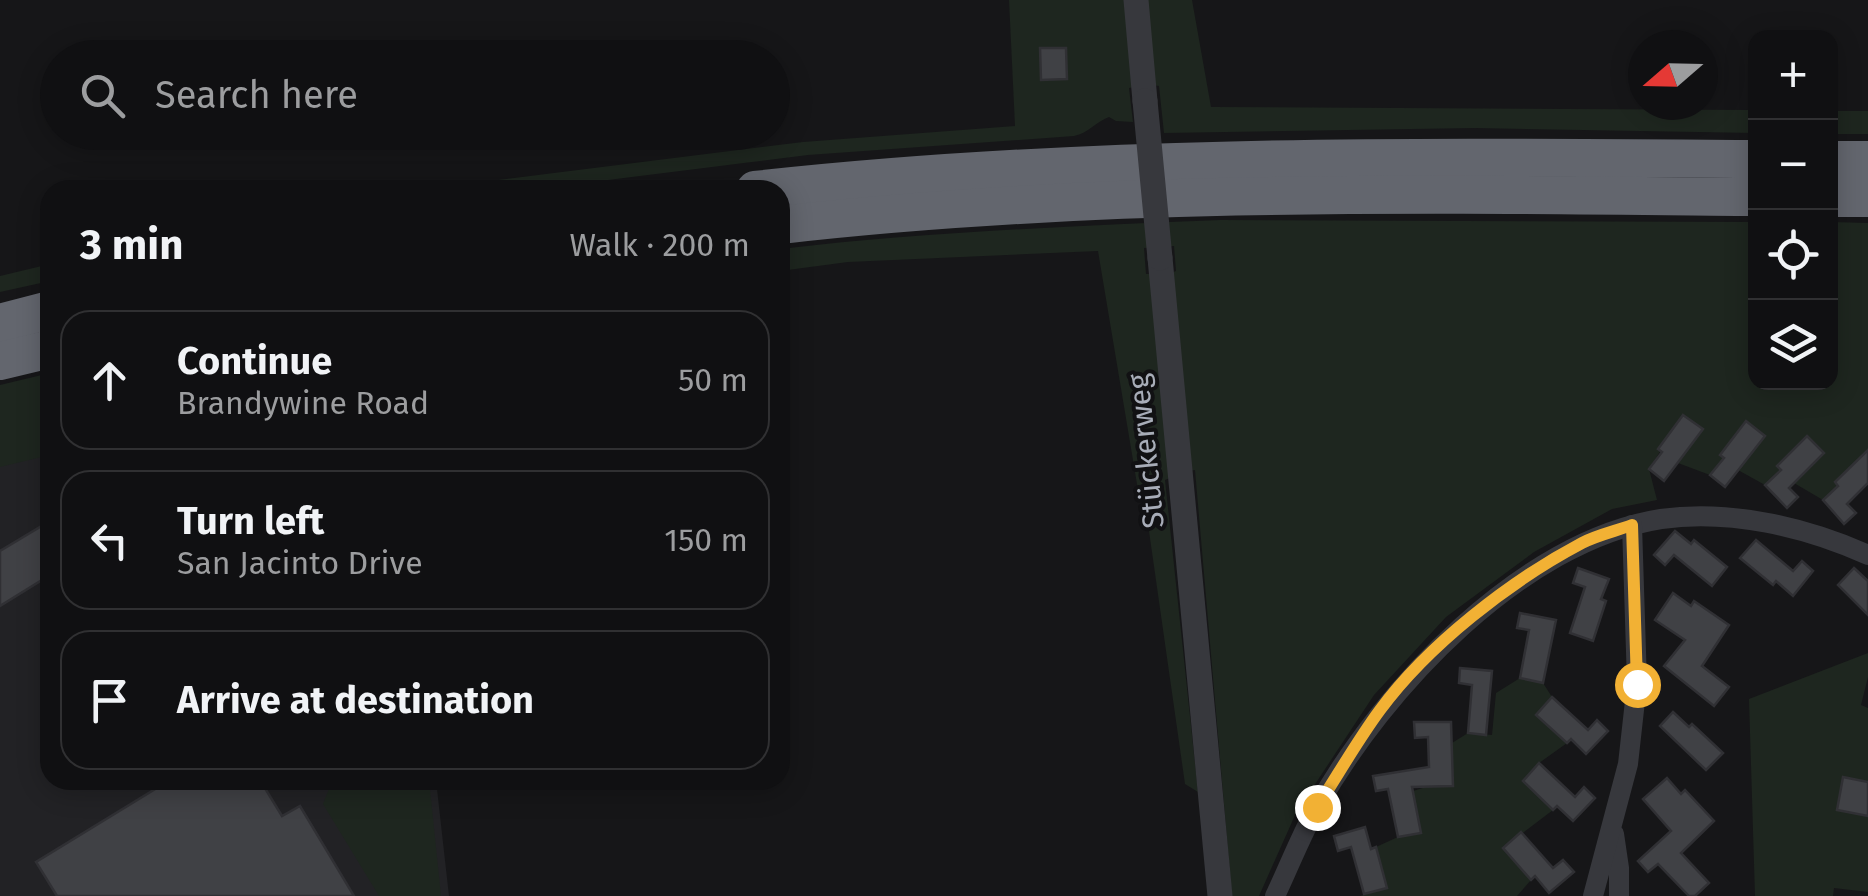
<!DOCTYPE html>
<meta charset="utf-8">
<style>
body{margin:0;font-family:"Fira Sans",sans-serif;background:#19191b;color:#f1f3f6}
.controls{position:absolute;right:30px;top:30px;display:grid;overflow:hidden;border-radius:20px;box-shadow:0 5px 25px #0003}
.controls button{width:90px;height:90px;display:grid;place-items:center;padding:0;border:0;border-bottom:2px solid #303032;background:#101012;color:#f1f3f6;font:50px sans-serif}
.compass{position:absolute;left:1628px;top:30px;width:90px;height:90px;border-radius:50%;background:#101012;box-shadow:0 5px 25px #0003;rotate:250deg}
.stop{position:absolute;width:30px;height:30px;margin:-22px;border:8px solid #f2b134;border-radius:50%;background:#fff}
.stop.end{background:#f2b134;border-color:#fff;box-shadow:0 2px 10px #0008}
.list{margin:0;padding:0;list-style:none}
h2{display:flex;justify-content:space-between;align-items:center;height:130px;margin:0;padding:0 40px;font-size:42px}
h2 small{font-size:32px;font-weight:400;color:#9c9d9f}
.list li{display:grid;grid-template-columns:65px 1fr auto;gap:30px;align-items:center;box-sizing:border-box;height:140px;margin:0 20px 20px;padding:0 20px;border:2px solid #303032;border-radius:30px}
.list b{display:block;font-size:38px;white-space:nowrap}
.list p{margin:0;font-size:32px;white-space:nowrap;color:#9c9d9f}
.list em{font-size:32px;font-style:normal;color:#9c9d9f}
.icon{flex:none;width:55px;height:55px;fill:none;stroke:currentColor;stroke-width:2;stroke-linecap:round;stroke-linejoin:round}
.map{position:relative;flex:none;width:1868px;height:896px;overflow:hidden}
.search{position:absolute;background:#101012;box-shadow:0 5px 25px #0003;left:40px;top:40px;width:750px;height:110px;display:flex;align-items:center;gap:25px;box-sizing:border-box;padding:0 35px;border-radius:55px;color:#9c9d9f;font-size:38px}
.panel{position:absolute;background:#101012;box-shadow:0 5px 25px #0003;left:40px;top:180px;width:750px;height:610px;border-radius:30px}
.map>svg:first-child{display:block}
.built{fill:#222225}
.green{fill:#1e261f}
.building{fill:#404145;stroke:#303034;stroke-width:2.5}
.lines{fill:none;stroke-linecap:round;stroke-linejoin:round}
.minor{stroke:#37383d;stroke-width:20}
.tertiary{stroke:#37383d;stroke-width:25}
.motorway{stroke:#63666e;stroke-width:38}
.tertiary-bridge{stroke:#37383d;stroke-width:25}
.route{stroke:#f2b134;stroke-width:12}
.labels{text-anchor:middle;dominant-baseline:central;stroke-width:8;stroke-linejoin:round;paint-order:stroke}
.street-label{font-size:30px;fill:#a8adb8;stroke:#111113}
</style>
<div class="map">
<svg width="1868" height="896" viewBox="0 0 1868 896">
<rect width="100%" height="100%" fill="#161618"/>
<polygon class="built" points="50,390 50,780 436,780 449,896 0,896 0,402"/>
<g class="green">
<path d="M1009,0H1126L1134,87L1129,88L1133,122L1116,121L1109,117C1095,122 1089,133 1074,136L808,155L528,190H418L803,142L1015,126Z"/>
<polygon points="1145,0 1192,0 1211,107 1755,110 1755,133 1475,128 1164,133 1159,86 1153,85"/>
<polygon points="1830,111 1868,111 1868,134 1831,134"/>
<path d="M1221,220L1755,222L1756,382H1830L1831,222L1868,223V456L1865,453L1835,481L1838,486L1823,500L1794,483L1824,453L1807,437L1777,466L1781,470L1765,485L1738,470L1746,422L1720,454L1724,458L1710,475L1678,463L1702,430L1683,415L1649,469L1657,500L1612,509L1534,552L1446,617L1374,695L1296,813L1259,896H1232L1195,470L1189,471L1171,273L1176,271L1174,246L1144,248L1146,274H1151L1172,477L1165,480L1198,792L1185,784L1143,489L1138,490L1098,251L848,262L780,271V249C926,232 1073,226 1221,220Z"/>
<polygon points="50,264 50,281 0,292 0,276"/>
<polygon points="50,373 50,455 0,467 0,385"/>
<polygon points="1868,653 1868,677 1861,705 1868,708 1868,782 1843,777 1837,809 1868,816 1868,892 1834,888 1833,896 1755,896 1749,699"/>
<polygon points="1520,678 1543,683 1552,697 1536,715 1567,743 1539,763 1523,781 1553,810 1503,848 1531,880 1517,896 1360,896 1387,888 1376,847 1398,837 1421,833 1413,791 1429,786 1453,785 1452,743 1468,733 1492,735 1496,693"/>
<polygon points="340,780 429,780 441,896 379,896 323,804 330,786"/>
</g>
<g class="building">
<polygon points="1040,48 1066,48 1067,79 1041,80"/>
<polygon points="1683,415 1703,429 1664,481 1649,469 1662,452 1658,449"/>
<polygon points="1746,421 1765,436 1725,487 1710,475 1724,458 1720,455"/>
<polygon points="1807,436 1824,453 1789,488 1798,497 1787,508 1765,485 1781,470 1777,466"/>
<polygon points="1868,450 1868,483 1847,504 1856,513 1844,524 1823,500 1838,486 1835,482"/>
<polygon points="50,521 50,575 0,606 0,551"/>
<polygon points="1675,531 1691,544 1694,540 1727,567 1712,586 1674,555 1665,565 1654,555"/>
<polygon points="1756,540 1793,571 1802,561 1813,571 1793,596 1776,581 1773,585 1740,558"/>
<polygon points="1578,568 1609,579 1601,599 1606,601 1593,641 1570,633 1585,587 1573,583"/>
<polygon points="1854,568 1868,581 1868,615 1838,585"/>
<polygon points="1673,593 1691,606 1694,601 1729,625 1702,666 1729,687 1714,706 1664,666 1685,640 1655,620"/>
<polygon points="1520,613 1556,620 1543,683 1520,678 1529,630 1517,628"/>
<polygon points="1460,668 1492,671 1486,735 1468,733 1472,685 1459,683"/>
<polygon points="1552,697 1588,730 1597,720 1608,731 1586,754 1571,739 1567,743 1536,715"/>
<polygon points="1673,712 1689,727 1692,724 1723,753 1706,770 1660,726"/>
<polygon points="1414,722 1451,722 1453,786 1412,787 1421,833 1398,837 1388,789 1376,791 1373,776 1429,767 1428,737 1415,738"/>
<polygon points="1539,763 1575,797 1584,787 1595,798 1573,821 1557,806 1553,810 1523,781"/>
<polygon points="1843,777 1868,782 1868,816 1837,810"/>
<polygon points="1667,778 1681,794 1685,790 1714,821 1681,853 1709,883 1695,896 1689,896 1658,864 1648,872 1638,861 1671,831 1643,799"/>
<polygon points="170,780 260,780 282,816 300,806 354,896 57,896 36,862"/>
<polygon points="1365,827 1371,849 1376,847 1387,888 1364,894 1351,847 1338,851 1334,836"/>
<polygon points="1521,832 1553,868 1563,860 1574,872 1549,893 1535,876 1531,880 1503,848"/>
</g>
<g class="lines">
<g class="minor">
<polyline points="1614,834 1619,868 1619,896"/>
<path d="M1275,896C1289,867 1301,835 1317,807C1384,688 1521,541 1661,519C1729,509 1806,527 1868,555"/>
<polyline points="1593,896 1628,764 1637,683 1632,525"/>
</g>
<g class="tertiary">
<polyline points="1136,0 1145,101"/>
<polyline points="1160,258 1220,896"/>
</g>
<g class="motorway">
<polyline points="1830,160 1868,160"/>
<path d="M755,190C1088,153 1421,157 1756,159"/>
<polyline points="1830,198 1868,198"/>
<path d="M780,225C1104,188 1430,194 1756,197"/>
<polyline points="0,323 50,310"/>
<polyline points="0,361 50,349"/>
</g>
<polyline class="tertiary-bridge" points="1145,101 1160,258"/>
</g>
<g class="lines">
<path class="route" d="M1317,807C1338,775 1357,741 1380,710C1428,645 1510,581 1582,543C1597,535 1616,531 1632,525L1637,684"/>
</g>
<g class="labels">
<g class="street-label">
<text transform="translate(1146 451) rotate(-96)">Stückerweg</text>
</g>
</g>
</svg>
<div class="controls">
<button>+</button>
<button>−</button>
<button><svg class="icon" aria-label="locate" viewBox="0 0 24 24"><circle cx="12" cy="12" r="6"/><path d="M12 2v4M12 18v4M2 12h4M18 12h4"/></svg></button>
<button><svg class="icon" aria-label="layers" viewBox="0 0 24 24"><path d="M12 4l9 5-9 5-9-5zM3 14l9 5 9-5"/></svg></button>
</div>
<svg class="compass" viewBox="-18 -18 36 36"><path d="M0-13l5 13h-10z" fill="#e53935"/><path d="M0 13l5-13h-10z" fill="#9c9d9f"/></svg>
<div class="stop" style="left:1637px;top:684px"></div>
<div class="stop end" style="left:1317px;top:807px"></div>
<div class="search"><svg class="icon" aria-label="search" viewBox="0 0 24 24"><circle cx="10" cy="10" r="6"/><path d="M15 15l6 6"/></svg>Search here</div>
<section class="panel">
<h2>3 min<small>Walk · 200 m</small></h2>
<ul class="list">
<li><svg class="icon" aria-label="ahead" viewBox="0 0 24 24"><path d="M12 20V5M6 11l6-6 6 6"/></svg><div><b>Continue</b><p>Brandywine Road</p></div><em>50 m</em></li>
<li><svg class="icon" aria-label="left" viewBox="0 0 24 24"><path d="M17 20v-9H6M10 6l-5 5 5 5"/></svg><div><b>Turn left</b><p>San Jacinto Drive</p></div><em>150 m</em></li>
<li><svg class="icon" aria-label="arrive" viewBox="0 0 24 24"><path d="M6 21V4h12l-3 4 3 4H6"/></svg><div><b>Arrive at destination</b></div></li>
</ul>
</section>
</div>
